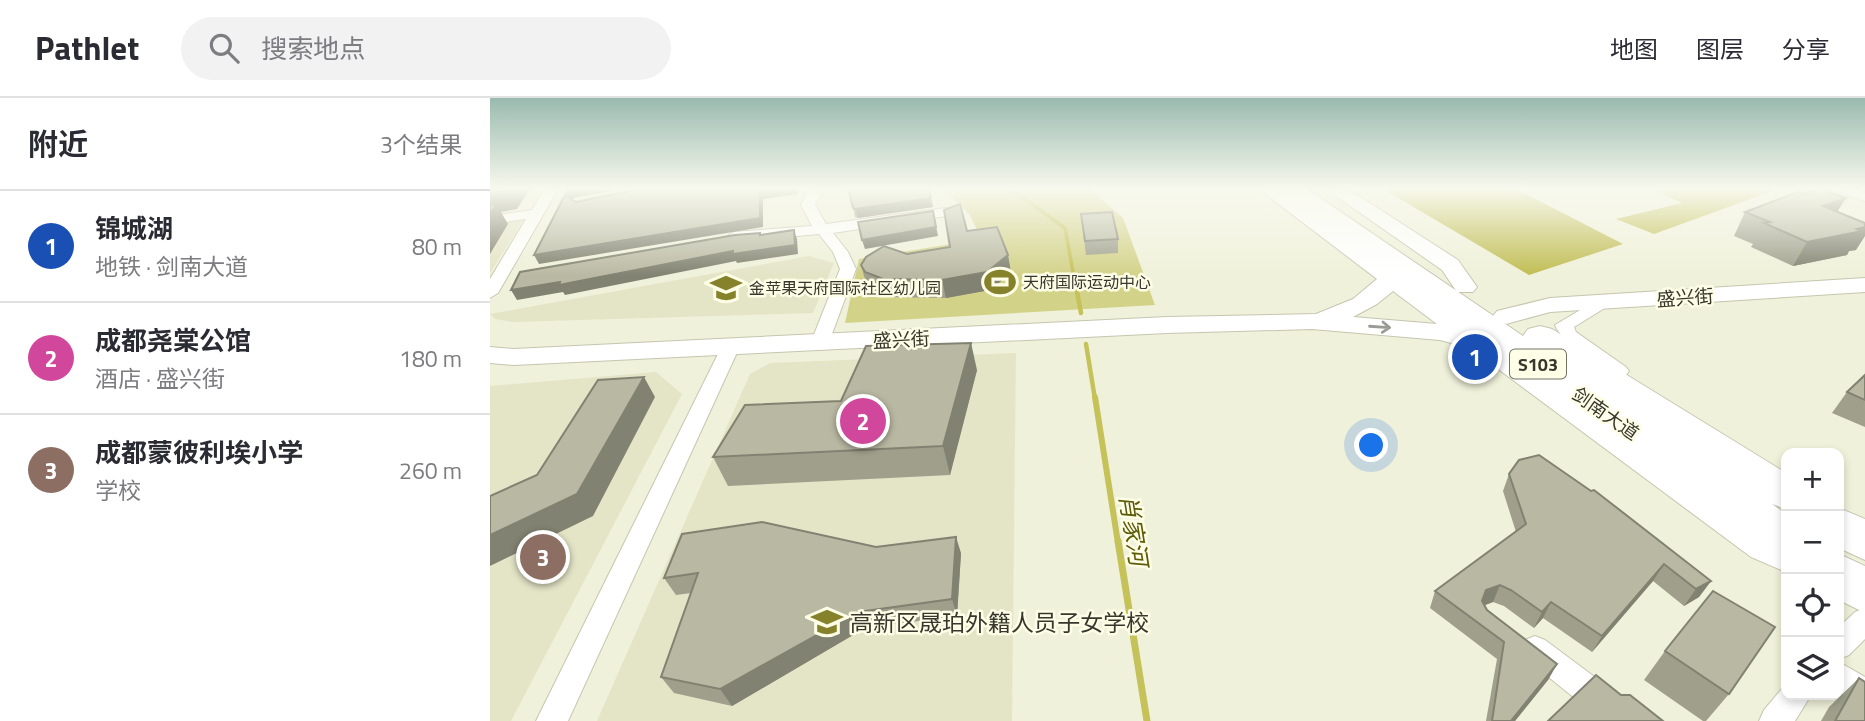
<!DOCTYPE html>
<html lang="zh">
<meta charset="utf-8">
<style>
body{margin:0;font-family:"Titillium Web","Noto Sans SC",sans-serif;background:#f2f2f3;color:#2b2b33}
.controls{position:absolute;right:21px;bottom:21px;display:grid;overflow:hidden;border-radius:14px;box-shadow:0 4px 10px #0003}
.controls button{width:63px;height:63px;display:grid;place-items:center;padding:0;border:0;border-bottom:2px solid #e1e1e2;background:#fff;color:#2b2b33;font:35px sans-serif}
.you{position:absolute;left:882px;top:348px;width:24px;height:24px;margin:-18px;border:5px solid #fff;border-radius:50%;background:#1a73e8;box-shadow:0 0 0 10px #1a73e833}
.badge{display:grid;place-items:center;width:46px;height:46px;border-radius:50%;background:#85822b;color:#fff;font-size:23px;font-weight:700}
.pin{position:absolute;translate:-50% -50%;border:4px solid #fff;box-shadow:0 2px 7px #0006}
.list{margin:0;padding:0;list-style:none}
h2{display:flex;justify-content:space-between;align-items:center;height:91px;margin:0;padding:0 28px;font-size:30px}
h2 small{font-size:23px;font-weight:400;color:#7c7c81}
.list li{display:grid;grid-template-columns:46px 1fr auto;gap:21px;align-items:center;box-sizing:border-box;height:112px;padding:0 28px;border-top:2px solid #e1e1e2}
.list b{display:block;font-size:26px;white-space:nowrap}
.list p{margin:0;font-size:23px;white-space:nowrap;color:#7c7c81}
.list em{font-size:23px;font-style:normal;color:#7c7c81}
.icon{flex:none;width:38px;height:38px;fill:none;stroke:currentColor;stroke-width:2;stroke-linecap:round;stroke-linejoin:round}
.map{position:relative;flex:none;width:1375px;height:623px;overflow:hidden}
header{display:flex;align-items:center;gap:42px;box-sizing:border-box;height:98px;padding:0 35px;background:#fff;border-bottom:2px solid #e1e1e2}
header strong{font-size:33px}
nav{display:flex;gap:38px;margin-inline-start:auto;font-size:24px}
.search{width:490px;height:63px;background:#f2f2f3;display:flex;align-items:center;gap:18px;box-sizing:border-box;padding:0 24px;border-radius:38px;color:#7c7c81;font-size:26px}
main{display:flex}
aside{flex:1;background:#fff}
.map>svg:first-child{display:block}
.built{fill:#e4e4c7}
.green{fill:#d3d289}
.forest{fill:#c0bd53}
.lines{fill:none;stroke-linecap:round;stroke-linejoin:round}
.stream-far3{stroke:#c5c259;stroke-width:3.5}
.stream-far2{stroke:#c5c259;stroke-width:4.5}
.stream-far1{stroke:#c5c259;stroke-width:6}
.stream{stroke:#c5c259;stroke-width:7}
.street-casing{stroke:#c6c6b0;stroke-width:2}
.secondary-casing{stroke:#c6c6b0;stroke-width:2}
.highway-casing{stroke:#c6c6b0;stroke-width:2}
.street{fill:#fff;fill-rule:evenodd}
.secondary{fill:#fff;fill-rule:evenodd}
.highway{fill:#fff;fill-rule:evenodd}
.wall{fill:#9f9f8c}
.shaded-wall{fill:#828272}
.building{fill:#b9b9a3;stroke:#828272;stroke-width:2}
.oneway{stroke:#9b9b96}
.labels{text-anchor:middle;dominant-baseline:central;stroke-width:5;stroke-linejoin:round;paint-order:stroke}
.far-poi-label{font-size:16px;fill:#37372e;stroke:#fefee7;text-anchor:start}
.shield{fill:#fefee7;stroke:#737366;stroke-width:2}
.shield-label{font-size:18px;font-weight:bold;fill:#37372e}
.street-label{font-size:19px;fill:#37372e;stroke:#fefee7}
.near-poi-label{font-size:23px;fill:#37372e;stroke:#fefee7;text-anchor:start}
.near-water-label{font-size:24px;font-style:italic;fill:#5d5a08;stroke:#fefee7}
</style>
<header>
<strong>Pathlet</strong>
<div class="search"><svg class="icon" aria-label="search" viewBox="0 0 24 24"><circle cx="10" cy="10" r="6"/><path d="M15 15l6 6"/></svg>搜索地点</div>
<nav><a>地图</a><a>图层</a><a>分享</a></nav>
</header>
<main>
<aside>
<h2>附近<small>3个结果</small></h2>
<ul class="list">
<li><span class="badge" style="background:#1a4fb4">1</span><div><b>锦城湖</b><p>地铁 · 剑南大道</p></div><em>80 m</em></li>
<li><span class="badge" style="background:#d1479c">2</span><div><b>成都尧棠公馆</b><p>酒店 · 盛兴街</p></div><em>180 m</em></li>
<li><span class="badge" style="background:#8d6e63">3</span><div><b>成都蒙彼利埃小学</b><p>学校</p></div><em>260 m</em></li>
</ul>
</aside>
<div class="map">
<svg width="1375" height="623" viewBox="0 0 1375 623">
<rect width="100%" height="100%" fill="#f0f1da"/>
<g class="built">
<polygon points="35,120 0,175 0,125"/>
<polygon points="319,158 344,165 323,215 23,224 5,221 0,216"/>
<polygon points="526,255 522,623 107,623 260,276 280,265"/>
<polygon points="166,274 192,296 21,623 0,623 0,288"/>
</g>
<polygon class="green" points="453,91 600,91 633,120 665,207 355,225 369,161 492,141 479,116"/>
<g class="forest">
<polygon points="893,91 1026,91 1133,146 1039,177"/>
<polygon points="1161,91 1288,91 1164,136 1126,121 1192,105"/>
</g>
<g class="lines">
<polyline class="stream-far3" points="521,91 575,130 585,185"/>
<g class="stream-far2">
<polyline points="585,183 591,215"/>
<polyline points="596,246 605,301"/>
</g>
<polyline class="stream-far1" points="605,299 628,445"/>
<polyline class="stream" points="628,443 657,623"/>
<defs>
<g id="street">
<polygon points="54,91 68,91 8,195 0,200 0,181 36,121 0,126 0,118 42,112"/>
<polygon points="319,91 333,91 325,107 336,126 456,110 463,114 456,118 343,135 358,154 366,171 339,244 330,250 321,244 350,171 343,154 329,136 244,144 236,139 244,134 322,128 311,107"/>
<polygon points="1344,91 1364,91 1375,95 1375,103"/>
<path d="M1112,199L1118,200L1121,204L1118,208L1084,229L1086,234L1136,269L1139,273L1136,277C1118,282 1071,244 1065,227Z"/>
<polygon points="241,242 250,248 78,623 46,623 232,248"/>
<polygon points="1375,510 1375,541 1359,557 1349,561 1349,529 1365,514"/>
<polygon points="1045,538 1055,542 1149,612 1154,623 1113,623 1035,560 1030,551 1035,542"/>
<polygon points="1349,564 1375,579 1375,610 1349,595"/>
<polygon points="1296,586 1296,597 1321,597 1305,623 1269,623 1274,612"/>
</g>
<g id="secondary">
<path d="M769,91H790L1296,444V474L1261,459L980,250L950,242L822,231L677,235L24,267L0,265V249L24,251L677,219L826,216L863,201L887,181ZM903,193L947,226L863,219L887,206Z"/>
<polygon points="836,91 858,91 968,162 987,189 983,194 967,194 952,172"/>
<polygon points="1375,180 1375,194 1060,214 1016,226 1007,223 1003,218 1007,213 1060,200"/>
</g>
<g id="highway">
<polygon points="789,91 817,91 1033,238 1038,231 1050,228 1062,231 1296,375 1296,411 1282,406 1296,416 1296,458 1279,453 792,96"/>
<polygon points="1349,410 1375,421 1375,462 1349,450"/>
<polygon points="1349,456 1375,468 1375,515 1349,502"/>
</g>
</defs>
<use href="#street" class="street-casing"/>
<use href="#secondary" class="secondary-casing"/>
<use href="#highway" class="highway-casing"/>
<use href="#street" class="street"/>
<use href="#secondary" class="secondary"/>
<use href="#highway" class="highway"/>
</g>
<g class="wall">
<polygon points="439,91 443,109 368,120 365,119 363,110 422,92"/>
<polygon points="1255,114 1347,114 1366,152 1359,153 1357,157 1303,168 1261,149 1263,146 1244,138"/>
<polygon points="591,116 628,141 628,155 596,157"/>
<polygon points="477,133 518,157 521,175 500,192 456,200 398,199 380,192 376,185 371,167 417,156 460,149"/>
<polygon points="487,272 460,377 238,388 223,359 351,303"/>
<polygon points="1375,277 1375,329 1342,315 1357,294"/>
<polygon points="1019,376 1221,483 1209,499 1194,508 1163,483 1102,554 1053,520 1044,530 1014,508 1003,504 995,507 997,512 1067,566 1058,582 1025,623 996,623 1007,561 940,510 945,493 1026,434 1013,393"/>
<polygon points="386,449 471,455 467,518 375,530 242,608 184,595 171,579 201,495 186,497 174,480"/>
<polygon points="1175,553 1239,596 1216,623 1213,623 1154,582"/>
<polygon points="1369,580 1375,623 1331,623 1339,609"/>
</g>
<g class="shaded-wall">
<polygon points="17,91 40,91 27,111 11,114 18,126 0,156 0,95"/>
<polygon points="84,91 130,91 84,100 80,107 76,98 80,92"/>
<polygon points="281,91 308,91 308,96 273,101 273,129 49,166 44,157 270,93"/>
<polygon points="441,100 443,109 368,120 365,111"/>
<polygon points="1356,100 1342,122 1333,108"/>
<polygon points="443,113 448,138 375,151 372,142"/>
<polygon points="1375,129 1375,138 1366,152 1359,153 1357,157 1303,168 1317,144"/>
<polygon points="304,132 307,141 308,156 247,165 246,163 75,197 73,194 27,202 21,192"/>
<polygon points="518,157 521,175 500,192 456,200 452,182"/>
<polygon points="481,245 487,272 460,377 453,348"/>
<polygon points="154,279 165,299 103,418 0,468 0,437"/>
<polygon points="466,439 471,455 467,518 462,501"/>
<polygon points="1174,466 1163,483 1102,554 1112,538"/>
<polygon points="1221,483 1209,499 1194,508 1206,491"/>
<polygon points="1010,487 1003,504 990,509 996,492"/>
<polygon points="1061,504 1053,520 1044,530 1052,514"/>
<polygon points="368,514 375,530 242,608 230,591"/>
<polygon points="1067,566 1058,582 1025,623 1021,623"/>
</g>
<g class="building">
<polygon points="0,91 17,91 16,93 0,95"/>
<polygon points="78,91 84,91 80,92 76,98 86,104 149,91 281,91 270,93 270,120 44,157"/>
<polygon points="358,91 421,91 421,92 439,91 441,100 365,111 363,110"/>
<polygon points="1329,91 1356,100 1333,108 1375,125 1375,129 1367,131 1372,133 1317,144 1274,125 1280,124 1255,114 1308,94 1313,96"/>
<polygon points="470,106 477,133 507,129 518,157 497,174 452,182 393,181 375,174 371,167 376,159 394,148 417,156 460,149 454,112"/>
<polygon points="0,107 6,107 0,116"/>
<polygon points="443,113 446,129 372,142 368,124"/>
<polygon points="622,114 628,141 595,143 591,116"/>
<polygon points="304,132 305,147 243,156 243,153 69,187 70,184 21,192 30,174 245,137 270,135 270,137"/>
<polygon points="481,245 453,348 223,359 255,307 351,303 376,248"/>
<polygon points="1375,277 1375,302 1357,294"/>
<polygon points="154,279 87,396 0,437 0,398 47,377 108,282"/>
<polygon points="1049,357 1101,393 1104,392 1221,483 1206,491 1174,466 1112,538 1061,504 1052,514 1021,492 1010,487 996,492 992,503 997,512 1067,566 1021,623 1002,623 1014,544 945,493 1036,426 1019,376 1029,362"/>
<polygon points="272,424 386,449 466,439 462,501 368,514 230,591 171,579 208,475 174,480 192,436"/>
<polygon points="1223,493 1285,529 1239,596 1175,553"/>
<polygon points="1106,577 1131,597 1140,597 1173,623 1058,623"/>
<polygon points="1369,580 1375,584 1375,623 1345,623"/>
</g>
<defs><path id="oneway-shaft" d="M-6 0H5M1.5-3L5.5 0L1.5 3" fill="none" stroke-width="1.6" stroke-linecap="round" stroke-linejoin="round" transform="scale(1.75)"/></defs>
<use class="oneway" href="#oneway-shaft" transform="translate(890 229) rotate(4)"/>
<linearGradient id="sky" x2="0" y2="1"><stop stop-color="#9abaaf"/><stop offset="0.51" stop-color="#f8f9ee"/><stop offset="1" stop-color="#f8f9ee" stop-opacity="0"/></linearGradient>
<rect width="1375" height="178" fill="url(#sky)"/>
<defs>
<symbol id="stadium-bare" viewBox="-9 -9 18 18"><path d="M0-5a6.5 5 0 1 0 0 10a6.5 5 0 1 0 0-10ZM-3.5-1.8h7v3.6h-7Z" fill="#85822b" stroke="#fefee7" stroke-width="2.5" paint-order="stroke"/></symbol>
<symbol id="school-bare" viewBox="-9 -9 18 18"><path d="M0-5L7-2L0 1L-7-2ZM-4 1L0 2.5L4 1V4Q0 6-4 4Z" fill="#85822b" stroke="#fefee7" stroke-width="2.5" paint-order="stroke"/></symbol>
</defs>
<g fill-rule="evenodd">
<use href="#stadium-bare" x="488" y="162" width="44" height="44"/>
<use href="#school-bare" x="214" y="168" width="44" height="44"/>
<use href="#school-bare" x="315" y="502" width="44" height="44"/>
</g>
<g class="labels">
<g class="far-poi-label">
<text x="533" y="184">天府国际运动中心</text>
<text x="259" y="190">金苹果天府国际社区幼儿园</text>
</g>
<rect class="shield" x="1020" y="251.5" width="56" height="29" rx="5"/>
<g class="shield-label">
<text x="1048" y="266">S103</text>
</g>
<g class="street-label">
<text transform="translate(1195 199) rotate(-4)">盛兴街</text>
<text transform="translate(411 241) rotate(-3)">盛兴街</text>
<text transform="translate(1116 315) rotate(35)">剑南大道</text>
</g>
<g class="near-poi-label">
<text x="360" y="524">高新区晟珀外籍人员子女学校</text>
</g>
<g class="near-water-label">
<text transform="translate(644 432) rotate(81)">肖家河</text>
</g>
</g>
</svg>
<div class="controls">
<button>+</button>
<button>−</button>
<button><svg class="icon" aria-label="locate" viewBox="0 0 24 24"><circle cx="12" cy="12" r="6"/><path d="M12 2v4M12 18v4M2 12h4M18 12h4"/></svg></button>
<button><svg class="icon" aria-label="layers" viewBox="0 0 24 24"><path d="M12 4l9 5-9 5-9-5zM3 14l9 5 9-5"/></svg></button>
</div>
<div class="you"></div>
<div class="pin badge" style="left:985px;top:259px;background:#1a4fb4">1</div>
<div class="pin badge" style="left:373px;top:323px;background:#d1479c">2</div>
<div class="pin badge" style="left:53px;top:459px;background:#8d6e63">3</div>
</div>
</main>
